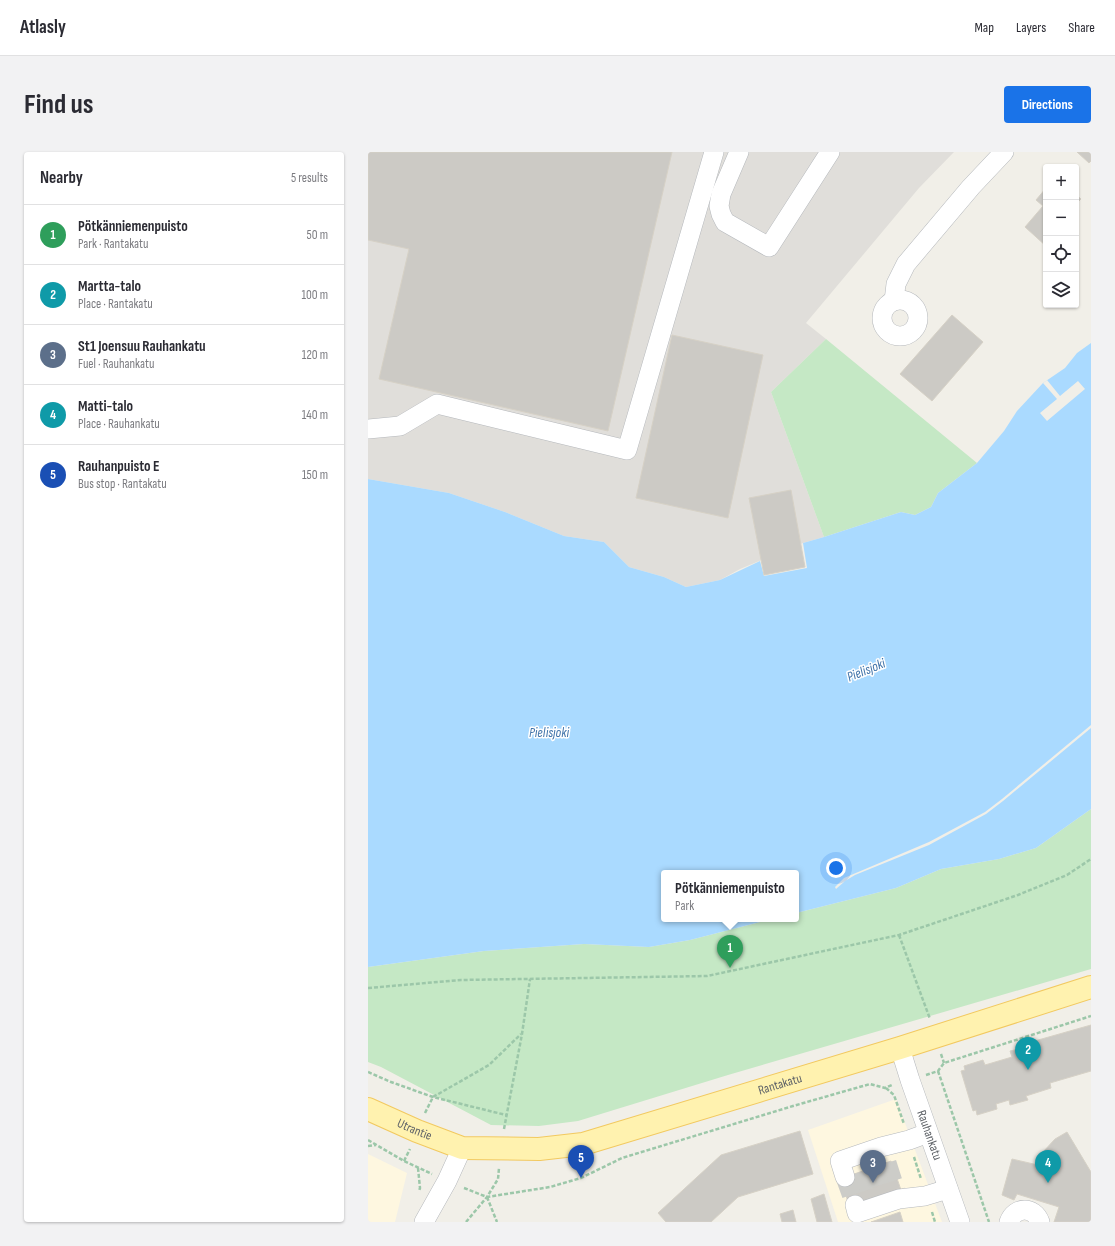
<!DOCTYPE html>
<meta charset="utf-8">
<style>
body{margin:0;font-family:"Sofia Sans Condensed",sans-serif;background:#f2f2f3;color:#2b2b33}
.controls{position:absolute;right:12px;top:12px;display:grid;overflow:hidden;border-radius:4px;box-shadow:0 1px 3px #0004}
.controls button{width:36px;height:36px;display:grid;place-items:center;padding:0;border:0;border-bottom:1px solid #e1e1e2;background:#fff;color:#2b2b33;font:20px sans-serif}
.you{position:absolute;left:468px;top:716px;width:14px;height:14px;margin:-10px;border:3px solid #fff;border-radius:50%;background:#1a73e8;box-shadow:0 0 0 6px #1a73e833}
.badge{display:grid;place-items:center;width:26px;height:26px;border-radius:50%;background:#1a73e8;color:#fff;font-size:13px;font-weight:700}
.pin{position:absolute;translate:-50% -33px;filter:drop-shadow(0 1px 2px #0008)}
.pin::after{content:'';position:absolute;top:21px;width:14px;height:12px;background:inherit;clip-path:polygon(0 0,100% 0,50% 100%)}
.popup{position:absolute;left:293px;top:718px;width:138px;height:52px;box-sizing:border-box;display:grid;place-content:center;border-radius:4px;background:#fff;filter:drop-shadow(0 1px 3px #0005);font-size:13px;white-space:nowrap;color:#7c7c81}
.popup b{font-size:15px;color:#2b2b33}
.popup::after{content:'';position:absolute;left:50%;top:100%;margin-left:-8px;border:8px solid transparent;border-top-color:#fff}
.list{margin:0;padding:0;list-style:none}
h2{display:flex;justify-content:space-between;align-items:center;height:52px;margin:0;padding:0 16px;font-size:17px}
h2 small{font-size:13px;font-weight:400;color:#7c7c81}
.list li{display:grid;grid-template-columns:26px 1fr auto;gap:12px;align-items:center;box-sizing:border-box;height:60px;padding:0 16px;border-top:1px solid #e1e1e2}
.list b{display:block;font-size:15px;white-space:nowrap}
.list p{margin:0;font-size:13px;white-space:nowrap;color:#7c7c81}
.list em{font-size:13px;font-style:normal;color:#7c7c81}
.icon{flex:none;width:22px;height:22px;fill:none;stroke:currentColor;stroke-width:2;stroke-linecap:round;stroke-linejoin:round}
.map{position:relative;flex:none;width:723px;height:1070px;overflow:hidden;border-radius:4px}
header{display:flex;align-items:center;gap:24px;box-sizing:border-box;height:56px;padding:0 20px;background:#fff;border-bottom:1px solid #e1e1e2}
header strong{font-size:19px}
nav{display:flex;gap:22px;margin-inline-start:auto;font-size:14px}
.intro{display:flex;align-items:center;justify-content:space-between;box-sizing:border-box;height:96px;padding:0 24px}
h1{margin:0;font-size:28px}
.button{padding:10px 18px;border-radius:4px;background:#1a73e8;color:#fff;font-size:14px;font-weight:700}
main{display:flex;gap:24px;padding:0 24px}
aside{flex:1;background:#fff;border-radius:4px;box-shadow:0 1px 3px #0004}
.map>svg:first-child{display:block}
.commercial{fill:#fef7e0}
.industrial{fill:#e0deda}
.green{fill:#c5e8c5}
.water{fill:#aadaff}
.pier{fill:#f1efe8}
.building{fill:#cccac5;stroke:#d6d1c6}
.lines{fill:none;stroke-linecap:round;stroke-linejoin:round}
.minor-tunnel{stroke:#ccccc8;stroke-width:19;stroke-dasharray:19 10;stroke-linecap:butt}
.minor-casing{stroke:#b5b8bc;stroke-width:20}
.major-casing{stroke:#f2c960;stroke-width:24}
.path{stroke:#9cc7a9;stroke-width:2.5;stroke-dasharray:4 2;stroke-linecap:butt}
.minor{stroke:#fff;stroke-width:19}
.major{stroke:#fff2af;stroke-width:22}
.labels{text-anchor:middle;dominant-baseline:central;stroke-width:3;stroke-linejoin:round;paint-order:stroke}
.street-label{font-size:13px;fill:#5f6368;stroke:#fff}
.water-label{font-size:14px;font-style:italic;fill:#4174aa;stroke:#fff}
</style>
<header>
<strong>Atlasly</strong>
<nav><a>Map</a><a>Layers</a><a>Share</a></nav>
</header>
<div class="intro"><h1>Find us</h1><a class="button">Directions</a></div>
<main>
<aside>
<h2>Nearby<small>5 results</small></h2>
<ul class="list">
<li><span class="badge" style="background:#2e9e5b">1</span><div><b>Pötkänniemenpuisto</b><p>Park · Rantakatu</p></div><em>50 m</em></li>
<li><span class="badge" style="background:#0f9aa8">2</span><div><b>Martta-talo</b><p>Place · Rantakatu</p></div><em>100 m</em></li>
<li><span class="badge" style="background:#5c6f8a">3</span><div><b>St1 Joensuu Rauhankatu</b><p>Fuel · Rauhankatu</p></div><em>120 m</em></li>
<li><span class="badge" style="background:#0f9aa8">4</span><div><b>Matti-talo</b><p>Place · Rauhankatu</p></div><em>140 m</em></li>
<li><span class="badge" style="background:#1a4fb4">5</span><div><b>Rauhanpuisto E</b><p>Bus stop · Rantakatu</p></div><em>150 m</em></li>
</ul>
</aside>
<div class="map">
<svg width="723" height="1070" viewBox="0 0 723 1070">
<rect width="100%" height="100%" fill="#f1efe8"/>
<g class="commercial">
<polygon points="528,947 574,1070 470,1070 440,978"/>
<polygon points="0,1002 39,1021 27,1070 0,1070"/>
</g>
<polygon class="industrial" points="0,0 586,0 551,36 438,171 458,187 403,240 456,385 435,391 372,417 352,428 318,435 296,425 261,415 236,390 196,384 137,360 81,341 0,327"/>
<g class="green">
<polygon points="458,187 609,311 570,341 563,355 547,363 533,360 456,385 403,240"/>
<polygon points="723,657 723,817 360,923 210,969 171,974 123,973 13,915 0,910 0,815 116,799 216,792 281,795 322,788 404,767 428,767 428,761 528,736 573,717 631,707 668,696"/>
</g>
<polygon class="water" points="723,191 723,657 668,696 631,707 573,717 528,736 428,761 428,721 296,721 296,767 404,767 322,788 281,795 216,792 116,799 0,815 0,327 81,341 137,360 196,384 236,390 261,415 296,425 318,435 352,428 392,409 396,424 439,416 435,391 456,385 533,360 547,363 563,355 570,341 609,311 636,279 649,259 675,231 697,216 709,201"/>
<g class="pier">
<polygon points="679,228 692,244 710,229 717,237 679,269 672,261 689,247 675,231"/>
<polygon points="723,573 723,576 635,649 618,662 561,693 487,723 477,729 468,737 467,735 476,726 561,690 617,660 634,647"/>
</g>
<g class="building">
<polygon points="0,0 304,0 240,279 11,227 41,97 0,88"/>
<polygon points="709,0 723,0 723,9 721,11"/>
<polygon points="678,36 678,94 657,75 675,54 668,48"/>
<polygon points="708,43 713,47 708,52"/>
<polygon points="584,163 615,190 564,249 532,222"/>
<polygon points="304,183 395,203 360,366 268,346"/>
<polygon points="423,338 437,415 396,423 381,346"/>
<polygon points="723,873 723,919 682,931 683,936 658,944 660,948 642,953 641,948 628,952 629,957 609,963 608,958 605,959 593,919 597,918 596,914 615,908 617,913 644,905 642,899 651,897 652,901 658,900 656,892"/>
<polygon points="432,979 445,1022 370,1045 343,1070 298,1070 290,1061 353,1003"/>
<polygon points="699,980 723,1020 723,1070 686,1070 691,1055 649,1042 646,1048 634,1043 644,1007 670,1013 674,1001 687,987"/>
<polygon points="523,1009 533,1038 482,1055 472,1027"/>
<polygon points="456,1042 464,1070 449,1070 443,1047"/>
<polygon points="425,1058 428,1070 414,1070 412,1062"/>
<polygon points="532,1060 535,1070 503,1070"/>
</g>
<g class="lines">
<g class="minor-tunnel">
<polyline points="519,1011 528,1039"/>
<polyline points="506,1015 515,1044"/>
<polyline points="490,1021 499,1049"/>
<polyline points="477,1025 487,1053"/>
</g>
<defs>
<g id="minor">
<polyline points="371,0 353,42 351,54 353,62 357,70 401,95 462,0"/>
<circle cx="532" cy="166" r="18"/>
<polyline points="526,149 528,132 538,112 603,35 636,0"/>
<polyline points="0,277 32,274 69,252 259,298 346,0"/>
<path id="s1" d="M532,896L542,928L592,1070"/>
<polyline points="477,1025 472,1009 513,995 541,988 560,981"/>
<polyline points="487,1053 489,1061 531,1047 557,1044 580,1037"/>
<polyline points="56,1070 79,1029 94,996"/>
<path d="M641,1070C647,1054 666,1054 672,1070"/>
</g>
<g id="major">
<path id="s2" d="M0,957L49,979L94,996L171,997L215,992L532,896L723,835"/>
</g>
</defs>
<use href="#minor" class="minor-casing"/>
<use href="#major" class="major-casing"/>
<g class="path">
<polyline points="531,783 562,867"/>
<polyline points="0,836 93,828 339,824 531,783 650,743 699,723 723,707"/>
<polyline points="573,902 576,911"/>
<polyline points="570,919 621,1070"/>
<polyline points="0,920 23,930 65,945 138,963"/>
<polyline points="558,923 570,919 576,911 723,864"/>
<polyline points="518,936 526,943 536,972"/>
<polyline points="57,961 65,945 121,913 153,882"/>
<polyline points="136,977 154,882 162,827"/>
<polyline points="0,988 36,1009 64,1022"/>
<polyline points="0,994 8,993"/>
<polyline points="546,1005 553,1027"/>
<polyline points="36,1009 42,997"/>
<polyline points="50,1016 52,1036 51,1039"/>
<polyline points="96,1036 119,1045 182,1035 213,1026 254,1006 425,954 502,932 517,936 524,933"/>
<polyline points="119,1045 129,1070"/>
<polyline points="564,1060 567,1070"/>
<polyline points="98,1070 119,1045 130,1027 131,1016"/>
</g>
<use href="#minor" class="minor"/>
<use href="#major" class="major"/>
</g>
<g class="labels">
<g class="street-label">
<text stroke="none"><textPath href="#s2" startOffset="429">Rantakatu</textPath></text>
<text stroke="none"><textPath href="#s2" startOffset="51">Utrantie</textPath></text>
<text stroke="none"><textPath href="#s1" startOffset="92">Rauhankatu</textPath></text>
</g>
<g class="water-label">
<text transform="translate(498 518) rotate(-22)">Pielisjoki</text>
<text x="181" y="580">Pielisjoki</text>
</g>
</g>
</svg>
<div class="controls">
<button>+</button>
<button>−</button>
<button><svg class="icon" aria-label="locate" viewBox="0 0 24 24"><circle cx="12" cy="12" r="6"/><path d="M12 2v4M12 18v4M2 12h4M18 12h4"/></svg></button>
<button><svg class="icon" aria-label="layers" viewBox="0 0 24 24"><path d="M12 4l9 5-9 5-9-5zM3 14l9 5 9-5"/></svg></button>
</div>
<div class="you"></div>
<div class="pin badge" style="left:362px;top:816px;background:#2e9e5b">1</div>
<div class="popup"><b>Pötkänniemenpuisto</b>Park</div>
<div class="pin badge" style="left:660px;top:918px;background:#0f9aa8">2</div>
<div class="pin badge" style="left:505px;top:1031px;background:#5c6f8a">3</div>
<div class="pin badge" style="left:680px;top:1031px;background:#0f9aa8">4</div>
<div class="pin badge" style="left:213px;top:1026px;background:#1a4fb4">5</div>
</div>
</main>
